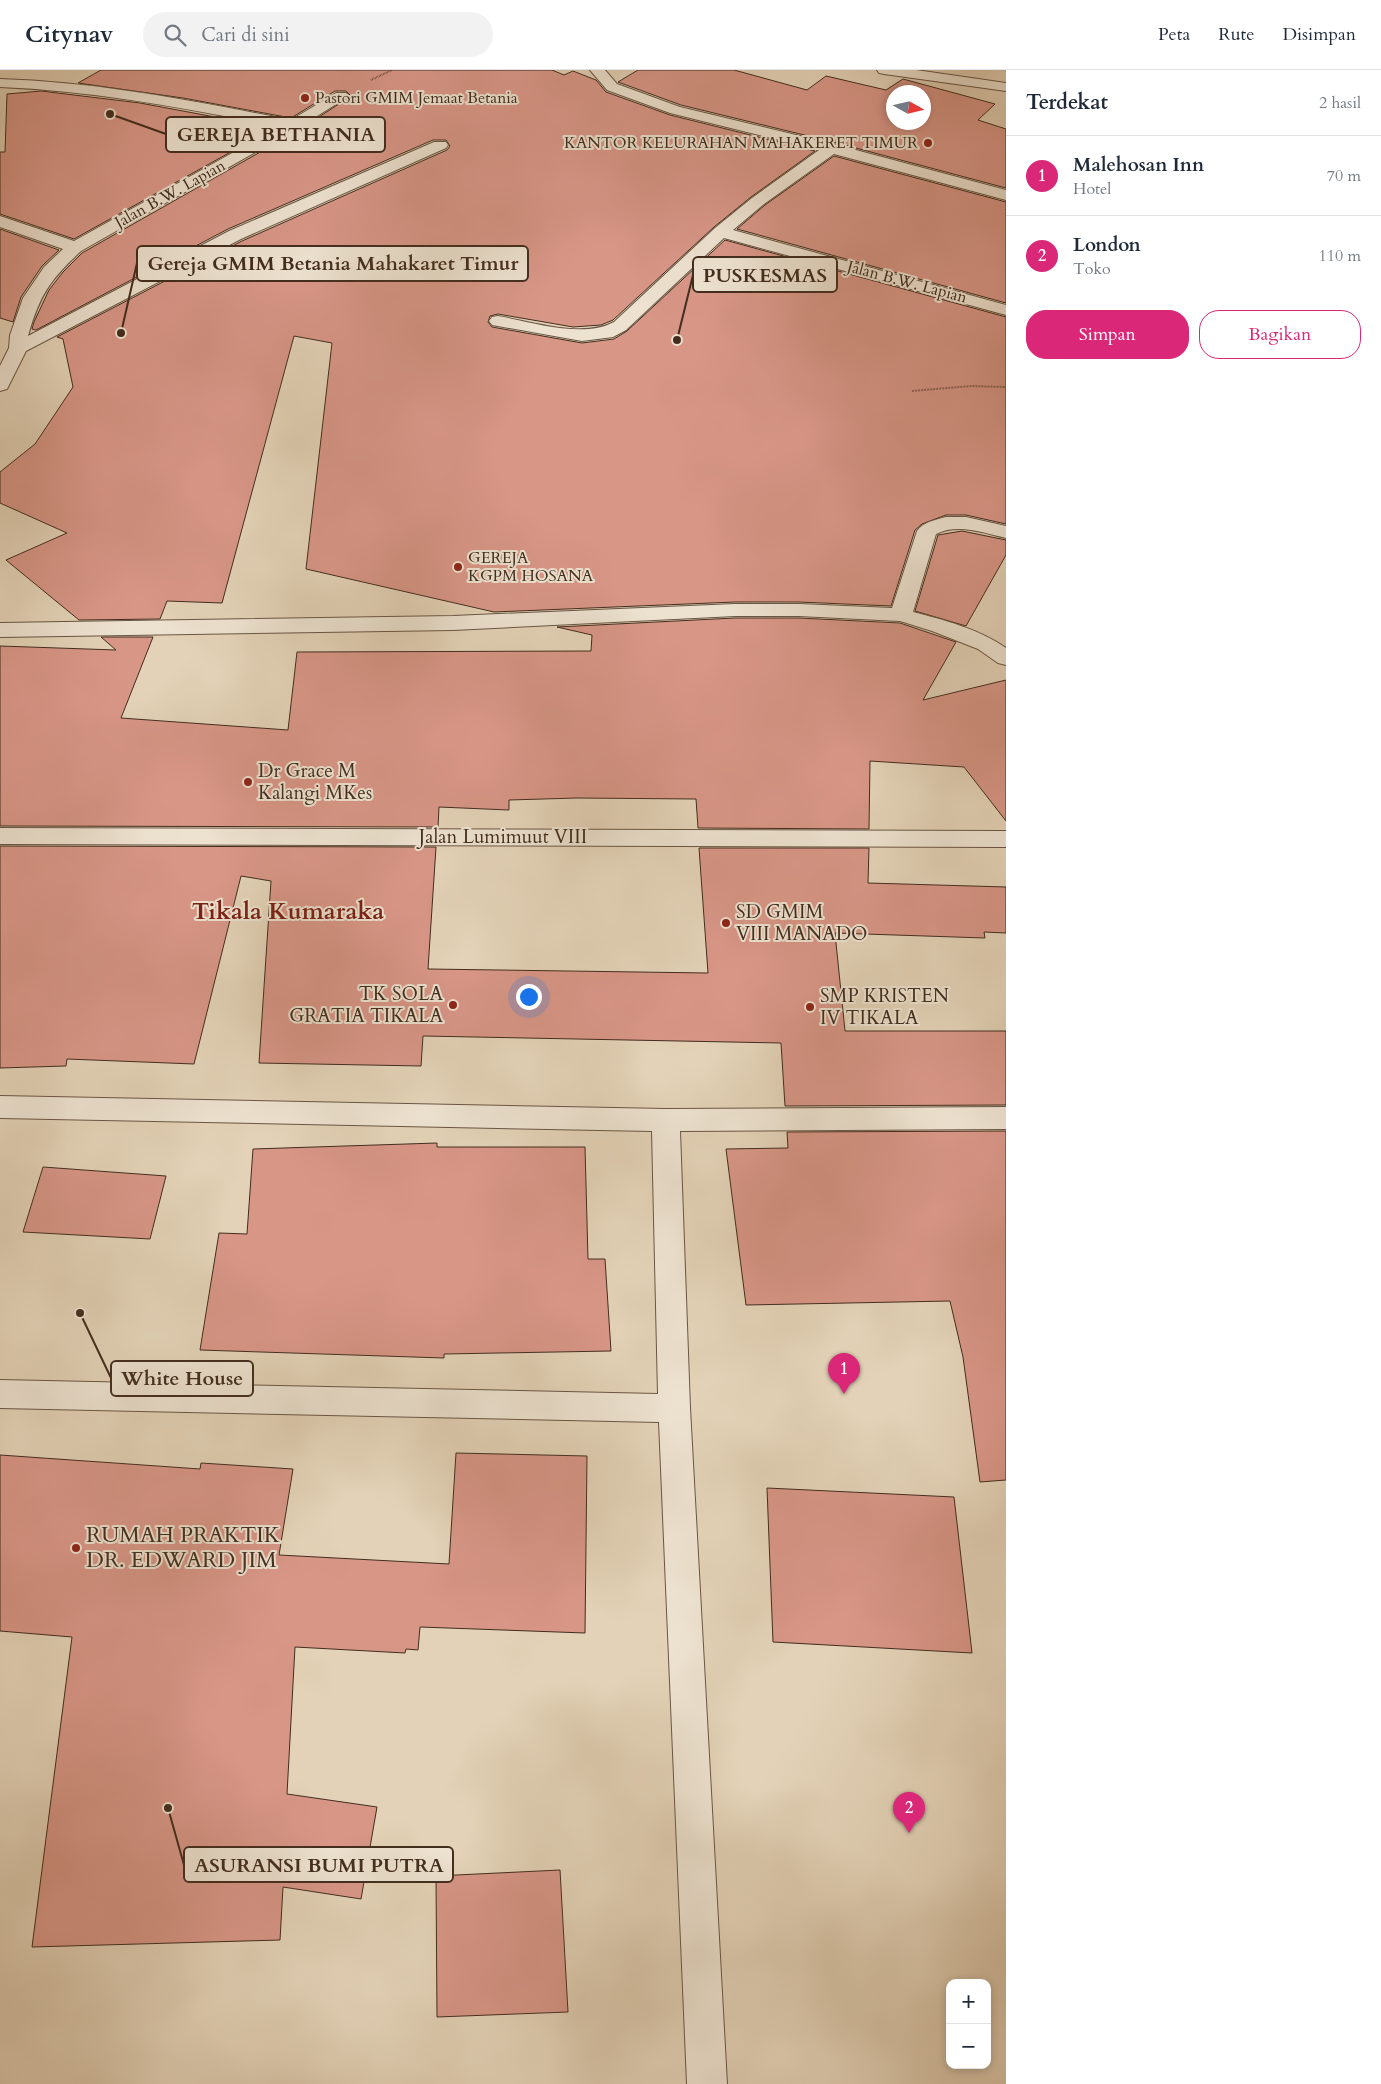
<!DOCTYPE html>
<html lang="id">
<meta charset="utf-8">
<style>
body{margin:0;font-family:Cardo,serif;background:#f2f2f3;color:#1f2937}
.controls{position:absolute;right:15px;bottom:15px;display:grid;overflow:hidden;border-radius:10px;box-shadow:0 2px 8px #0003}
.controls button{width:45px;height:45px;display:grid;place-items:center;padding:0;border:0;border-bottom:1px solid #e0e1e3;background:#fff;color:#1f2937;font:25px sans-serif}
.compass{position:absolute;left:886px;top:15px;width:45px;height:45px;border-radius:50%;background:#fff;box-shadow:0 2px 8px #0003;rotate:98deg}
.you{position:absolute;left:528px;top:926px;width:18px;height:18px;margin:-12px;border:4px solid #fff;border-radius:50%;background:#1a73e8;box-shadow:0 0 0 8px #1a73e833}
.badge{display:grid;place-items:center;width:32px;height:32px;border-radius:50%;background:#db2777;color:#fff;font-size:16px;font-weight:700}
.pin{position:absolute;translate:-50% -41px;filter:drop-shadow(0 1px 2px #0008)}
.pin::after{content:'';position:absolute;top:26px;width:18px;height:15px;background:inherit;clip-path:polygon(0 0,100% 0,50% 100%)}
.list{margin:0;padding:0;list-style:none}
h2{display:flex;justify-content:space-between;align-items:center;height:65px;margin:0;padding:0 20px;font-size:21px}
h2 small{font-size:16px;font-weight:400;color:#747a83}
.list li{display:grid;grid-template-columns:32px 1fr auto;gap:15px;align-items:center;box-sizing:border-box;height:80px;padding:0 20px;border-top:1px solid #e0e1e3}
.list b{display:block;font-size:19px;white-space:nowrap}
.list p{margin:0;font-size:16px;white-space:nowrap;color:#747a83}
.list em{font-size:16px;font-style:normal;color:#747a83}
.actions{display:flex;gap:10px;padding:15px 20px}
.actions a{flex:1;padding:11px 0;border:1px solid #db2777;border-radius:20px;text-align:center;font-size:18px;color:#db2777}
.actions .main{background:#db2777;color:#fff}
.icon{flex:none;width:28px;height:28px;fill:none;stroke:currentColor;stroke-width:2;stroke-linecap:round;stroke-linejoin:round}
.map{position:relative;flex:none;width:1006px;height:2014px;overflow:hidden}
header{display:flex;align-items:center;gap:30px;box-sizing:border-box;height:70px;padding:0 25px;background:#fff;border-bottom:1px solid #e0e1e3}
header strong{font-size:24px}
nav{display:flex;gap:28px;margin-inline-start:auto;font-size:18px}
.search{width:350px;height:45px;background:#f2f2f3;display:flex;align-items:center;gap:12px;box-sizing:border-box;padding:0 18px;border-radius:28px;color:#747a83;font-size:19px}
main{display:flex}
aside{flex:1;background:#fff}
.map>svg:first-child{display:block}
.building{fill:#d89687;stroke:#422d1e;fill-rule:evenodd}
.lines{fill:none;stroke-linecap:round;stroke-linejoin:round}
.minor-casing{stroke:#6a5644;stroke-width:2}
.path{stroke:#422d1e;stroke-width:2;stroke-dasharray:0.5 1;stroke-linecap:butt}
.minor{fill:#ede2d0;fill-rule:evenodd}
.poi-dot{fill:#8f2418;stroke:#ede2d0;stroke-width:2}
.labels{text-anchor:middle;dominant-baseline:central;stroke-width:4;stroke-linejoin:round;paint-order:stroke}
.far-poi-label{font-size:16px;fill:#422d1e;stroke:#ede2d0;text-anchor:start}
.far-street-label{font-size:16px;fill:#422d1e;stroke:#ede2d0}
.poi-label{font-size:19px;fill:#422d1e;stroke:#ede2d0;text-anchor:start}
.street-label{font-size:19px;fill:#422d1e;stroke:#ede2d0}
.near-poi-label{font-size:22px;fill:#422d1e;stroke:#ede2d0;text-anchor:start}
.district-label{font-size:24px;font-weight:bold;fill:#7a1f14;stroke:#ede2d0}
.leader{fill:none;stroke:#422d1e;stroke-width:2}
.callout-dot{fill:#422d1e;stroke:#ede2d0;stroke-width:2}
.callout{fill:#ede2d0;stroke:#422d1e;stroke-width:2}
.callout-label{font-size:20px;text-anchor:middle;font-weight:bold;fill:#422d1e}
</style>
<header>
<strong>Citynav</strong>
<div class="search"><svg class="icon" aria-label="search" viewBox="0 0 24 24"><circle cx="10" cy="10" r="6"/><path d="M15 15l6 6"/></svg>Cari di sini</div>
<nav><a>Peta</a><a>Rute</a><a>Disimpan</a></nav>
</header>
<main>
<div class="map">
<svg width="1006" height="2014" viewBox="0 0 1006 2014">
<rect width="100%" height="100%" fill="#e3d2b7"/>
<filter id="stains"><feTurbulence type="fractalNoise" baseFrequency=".004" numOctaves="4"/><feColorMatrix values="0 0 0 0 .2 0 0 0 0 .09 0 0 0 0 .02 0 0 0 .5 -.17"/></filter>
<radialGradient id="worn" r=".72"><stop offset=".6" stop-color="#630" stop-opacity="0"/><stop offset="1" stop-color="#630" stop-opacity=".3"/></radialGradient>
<g class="building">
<polygon points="101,0 552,0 564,5 573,1 596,10 606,22 670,45 815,81 751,127 714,157 613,250 601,255 573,257 498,244 490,246 488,252 492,257 582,273 614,269 627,261 725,170 1006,247 1006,454 966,445 946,445 922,454 915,460 891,536 799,532 735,532 494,542 306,499 332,273 294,266 222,533 167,531 160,549 79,550 6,490 67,463 0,433 0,402 35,374 73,317 63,269 57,267 242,171 447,80 450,76 446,70 433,70 228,159 36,260 32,259 34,252 49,220 63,202 82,183 299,60 351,26 346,21 335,21 291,48 183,28 78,13"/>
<path d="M638,0H734L807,20L826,6L886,20L903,9L995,34L978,50L1006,59V118L837,73L681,35L618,12ZM894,22H924V52H894Z"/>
<polygon points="41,21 140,33 274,58 74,169 0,144 0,82 5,82 7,24"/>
<polygon points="834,86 1006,132 1006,233 737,159 765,135"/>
<polygon points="0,159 59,180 42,196 21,227 13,252 0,248"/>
<polygon points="962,461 1006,470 1006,485 966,556 915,541 938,465"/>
<polygon points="735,548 799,548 900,553 956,572 923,630 1006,610 1006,751 964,697 870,691 869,759 698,758 696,729 577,728 509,730 509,740 439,737 438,757 0,756 0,576 116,580 101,567 153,567 121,648 288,660 297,582 591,581 592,565 557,557"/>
<polygon points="0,776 436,777 428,899 708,903 699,778 869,778 868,813 1006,817 1006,863 984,862 985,868 835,863 845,961 1006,961 1006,1035 785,1036 781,973 423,966 421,996 259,993 271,811 241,806 194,994 67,989 66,996 0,998"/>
<polygon points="1006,1061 1006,1410 980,1412 963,1287 950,1231 746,1235 726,1079 788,1078 787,1062"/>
<polygon points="437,1073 437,1077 585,1077 588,1189 605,1189 611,1281 444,1284 444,1288 200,1280 219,1163 247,1164 253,1079"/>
<polygon points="43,1097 166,1106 150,1169 23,1162"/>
<polygon points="456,1383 587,1386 585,1563 420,1557 418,1580 406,1579 405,1583 295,1577 287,1724 377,1737 361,1829 283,1817 280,1870 32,1877 72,1567 0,1561 0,1385 200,1399 201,1393 293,1399 279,1485 449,1494"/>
<polygon points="767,1418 954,1427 972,1583 773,1572"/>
<polygon points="560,1800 568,1942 437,1947 436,1806"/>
</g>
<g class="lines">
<defs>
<g id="minor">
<path d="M590,0H605L617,14L680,37L837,75L1006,120V130L834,84L764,134L733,160L1006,235V245L724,168L626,260L613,267L582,271L492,255L489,251L492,247L498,246C532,252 583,269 614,252L715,158L752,128L819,80L670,43L607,20Z"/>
<polygon points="877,0 916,0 1006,13 1006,21 884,4 879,3"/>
<path d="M0,9C99,12 194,31 291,50L336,23H346L349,26L298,58L81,181C50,210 40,224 28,266L229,161L434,72H446L448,75L446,78L241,169L26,281L7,319L0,321V296L9,278L10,265L23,228L44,197L63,179L0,157V146L74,171L279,57C186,38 95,21 0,17Z"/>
<path d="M946,447H966L1006,456V468C984,463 958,453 936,464L913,542C944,550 979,559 1006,578V595L998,593L978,579L932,561L900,551L799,546H735L453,560L0,567V553L453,546L735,534H799L892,538L917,461C923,452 935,450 946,447Z"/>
<polygon points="0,758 1006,761 1006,777 0,774"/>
<polygon points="0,1026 666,1039 1006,1037 1006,1059 680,1061 690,1338 727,2014 687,2014 659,1352 0,1338 0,1310 658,1324 652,1061 0,1048"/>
</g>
</defs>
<use href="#minor" class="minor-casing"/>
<g class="path">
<polyline points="371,10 392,0"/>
<polyline points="912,321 971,316 1006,317"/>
</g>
<use href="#minor" class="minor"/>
</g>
<g class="poi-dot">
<circle cx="305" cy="28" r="5"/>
<circle cx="928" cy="73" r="5"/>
<circle cx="458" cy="497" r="5"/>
<circle cx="248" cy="712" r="5"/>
<circle cx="726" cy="853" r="5"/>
<circle cx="453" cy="935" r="5"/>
<circle cx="810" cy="937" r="5"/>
<circle cx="76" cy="1478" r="5"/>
</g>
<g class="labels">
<g class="far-poi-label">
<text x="315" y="28">Pastori GMIM Jemaat Betania</text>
<text x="918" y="73" text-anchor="end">KANTOR KELURAHAN MAHAKERET TIMUR</text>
<text x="468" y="488">GEREJA<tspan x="468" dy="18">KGPM HOSANA</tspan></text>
</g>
<g class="far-street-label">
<text transform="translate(170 124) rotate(-29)">Jalan B.W. Lapian</text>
<text transform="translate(907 212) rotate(15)">Jalan B.W. Lapian</text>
</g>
<g class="poi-label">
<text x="258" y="701">Dr Grace M<tspan x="258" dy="22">Kalangi MKes</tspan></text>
<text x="736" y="842">SD GMIM<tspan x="736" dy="22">VIII MANADO</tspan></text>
<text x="443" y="924" text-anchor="end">TK SOLA<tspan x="443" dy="22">GRATIA TIKALA</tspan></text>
<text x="820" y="926">SMP KRISTEN<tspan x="820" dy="22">IV TIKALA</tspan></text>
</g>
<g class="street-label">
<text x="503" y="767">Jalan Lumimuut VIII</text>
</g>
<g class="near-poi-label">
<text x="86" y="1465">RUMAH PRAKTIK<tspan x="86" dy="25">DR. EDWARD JIM</tspan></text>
</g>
<g class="district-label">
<text x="288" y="841">Tikala Kumaraka</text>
</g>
</g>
<path class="leader" d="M110 44L166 64M121 263L137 193M677 270L693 205M80 1243L111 1308M168 1738L184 1795"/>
<g class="callout-dot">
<circle cx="110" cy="44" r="5"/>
<circle cx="121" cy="263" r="5"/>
<circle cx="677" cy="270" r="5"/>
<circle cx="80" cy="1243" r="5"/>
<circle cx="168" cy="1738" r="5"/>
</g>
<g class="callout">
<rect x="166" y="47" width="219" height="35" rx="5"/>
<rect x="137" y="176" width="391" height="35" rx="5"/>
<rect x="693" y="187" width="144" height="35" rx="5"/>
<rect x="111" y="1291" width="142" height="35" rx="5"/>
<rect x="184" y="1777" width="269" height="35" rx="5"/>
</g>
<g class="callout-label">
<text x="276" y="71">GEREJA BETHANIA</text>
<text x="333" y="200">Gereja GMIM Betania Mahakaret Timur</text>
<text x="765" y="212">PUSKESMAS</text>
<text x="182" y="1315">White House</text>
<text x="319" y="1802">ASURANSI BUMI PUTRA</text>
</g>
<rect width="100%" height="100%" filter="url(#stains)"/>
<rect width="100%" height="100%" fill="url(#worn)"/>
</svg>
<div class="controls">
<button>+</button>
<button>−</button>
</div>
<svg class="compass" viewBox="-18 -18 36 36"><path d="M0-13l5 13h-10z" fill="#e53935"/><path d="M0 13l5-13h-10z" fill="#747a83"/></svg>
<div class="you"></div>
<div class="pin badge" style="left:844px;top:1324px">1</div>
<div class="pin badge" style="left:909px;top:1763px">2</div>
</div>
<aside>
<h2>Terdekat<small>2 hasil</small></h2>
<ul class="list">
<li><span class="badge">1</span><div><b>Malehosan Inn</b><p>Hotel</p></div><em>70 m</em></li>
<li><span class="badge">2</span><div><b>London</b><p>Toko</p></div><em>110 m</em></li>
</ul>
<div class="actions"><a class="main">Simpan</a><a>Bagikan</a></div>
</aside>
</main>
